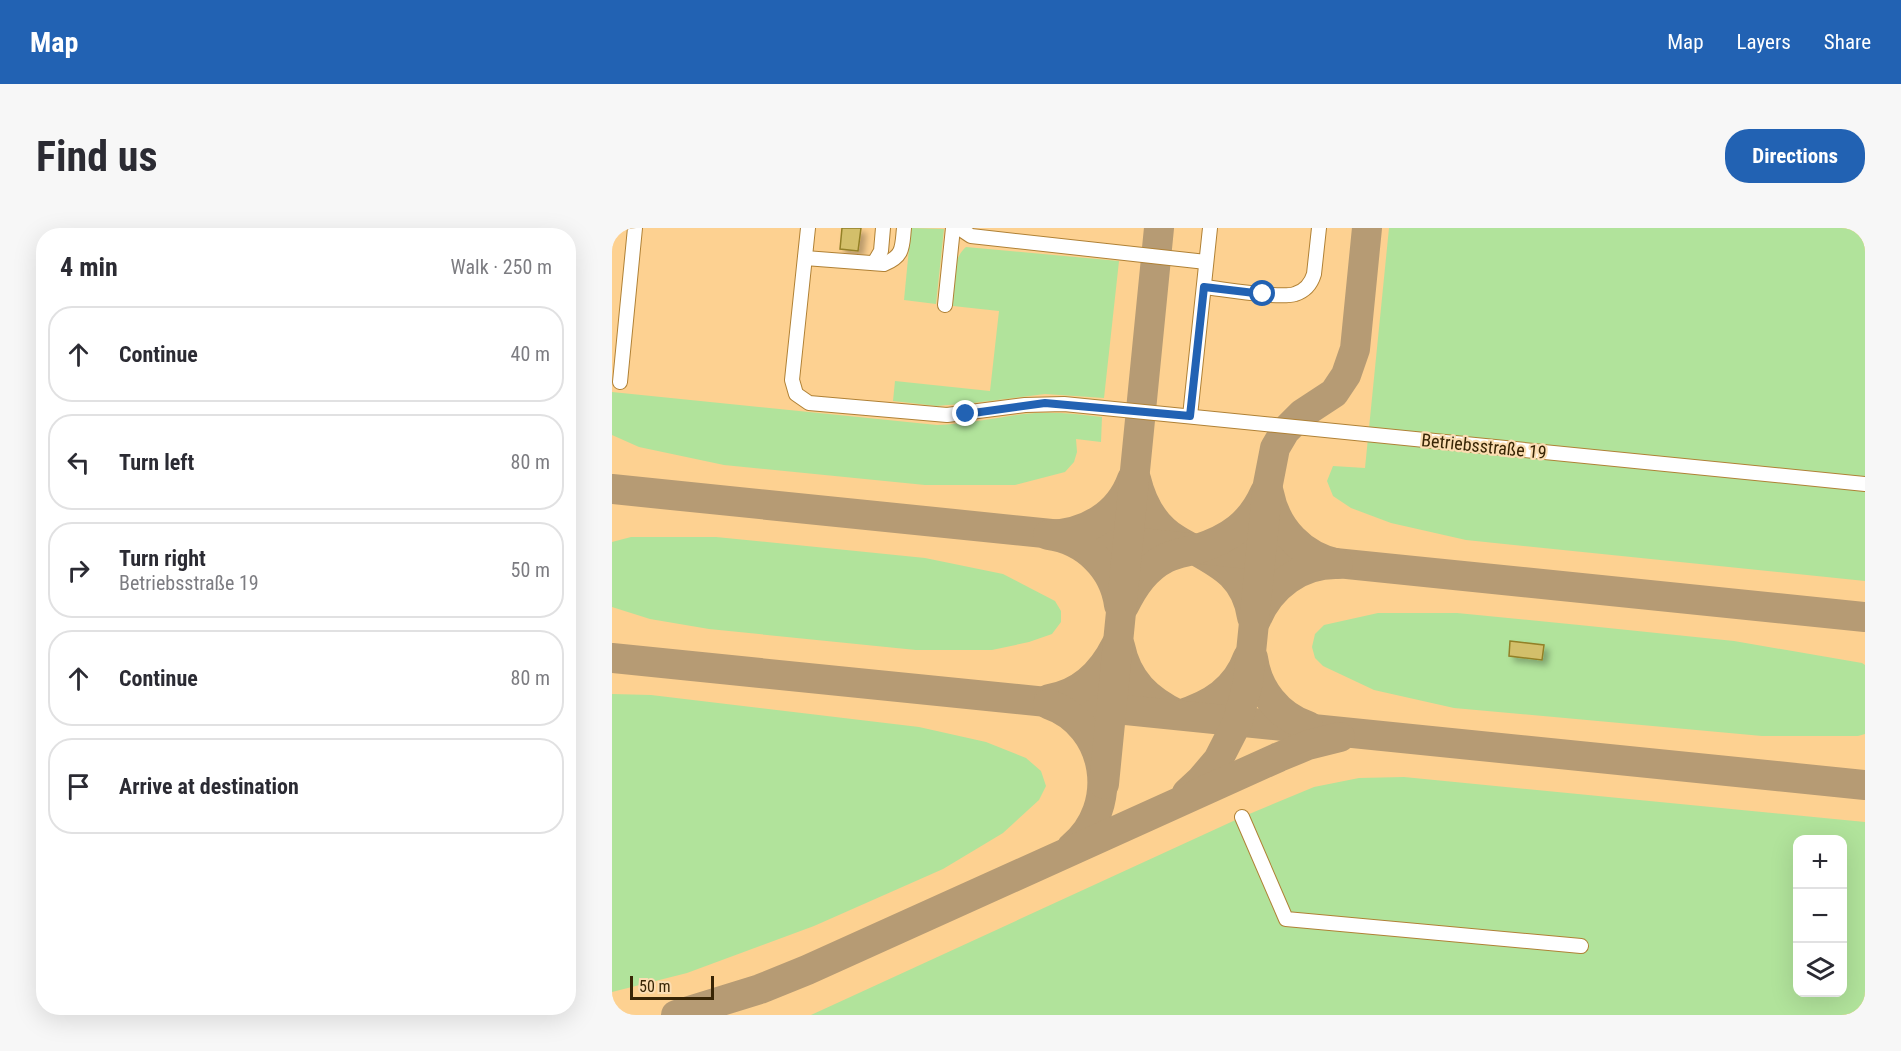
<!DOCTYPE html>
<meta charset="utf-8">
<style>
body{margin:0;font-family:"Roboto Condensed",sans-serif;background:#f7f7f7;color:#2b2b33}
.controls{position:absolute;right:18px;bottom:18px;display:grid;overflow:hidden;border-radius:12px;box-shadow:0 6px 24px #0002}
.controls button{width:54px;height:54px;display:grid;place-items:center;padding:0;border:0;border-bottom:2px solid #e1e1e2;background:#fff;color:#2b2b33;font:30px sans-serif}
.scale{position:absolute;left:18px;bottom:15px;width:84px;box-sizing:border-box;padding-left:6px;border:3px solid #382505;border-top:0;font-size:16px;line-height:21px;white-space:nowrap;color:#382505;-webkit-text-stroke:4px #fbddb2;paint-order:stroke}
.stop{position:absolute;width:18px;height:18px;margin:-14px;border:4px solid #2262b3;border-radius:50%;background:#fff}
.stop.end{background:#2262b3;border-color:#fff;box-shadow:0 2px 6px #0008}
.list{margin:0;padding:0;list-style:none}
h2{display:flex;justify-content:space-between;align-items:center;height:78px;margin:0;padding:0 24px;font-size:26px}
h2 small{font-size:20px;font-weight:400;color:#7c7c81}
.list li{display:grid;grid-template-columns:39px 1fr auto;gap:18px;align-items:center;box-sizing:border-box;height:96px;margin:0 12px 12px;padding:0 12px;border:2px solid #e1e1e2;border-radius:24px}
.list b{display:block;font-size:22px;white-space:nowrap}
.list p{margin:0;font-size:20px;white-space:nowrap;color:#7c7c81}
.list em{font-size:20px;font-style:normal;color:#7c7c81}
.icon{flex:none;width:33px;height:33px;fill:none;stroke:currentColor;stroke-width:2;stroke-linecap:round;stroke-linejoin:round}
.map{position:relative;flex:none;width:1253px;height:787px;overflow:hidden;border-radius:24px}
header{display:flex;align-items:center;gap:36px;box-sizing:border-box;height:84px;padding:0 30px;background:#2262b3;color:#fff}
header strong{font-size:28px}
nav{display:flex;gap:33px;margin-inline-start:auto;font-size:21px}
.intro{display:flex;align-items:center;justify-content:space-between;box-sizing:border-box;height:144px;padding:0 36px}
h1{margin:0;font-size:42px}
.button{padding:15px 27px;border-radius:24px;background:#2262b3;color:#fff;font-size:21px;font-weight:700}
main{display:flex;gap:36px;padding:0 36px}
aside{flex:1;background:#fff;border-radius:24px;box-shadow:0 6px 24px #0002}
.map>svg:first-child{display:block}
.built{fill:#fdd191;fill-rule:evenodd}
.green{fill:#b1e39b;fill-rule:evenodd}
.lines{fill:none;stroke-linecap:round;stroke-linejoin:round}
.taxiway{stroke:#b69b74;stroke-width:30}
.building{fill:#d3bf6a;stroke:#938027;stroke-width:1.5;filter:url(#shadow)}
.minor-casing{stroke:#b08135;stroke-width:16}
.minor{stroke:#fff;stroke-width:14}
.route{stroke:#2262b3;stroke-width:8}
.labels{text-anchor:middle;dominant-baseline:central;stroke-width:4.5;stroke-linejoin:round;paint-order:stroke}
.street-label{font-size:18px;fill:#382505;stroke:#fbddb2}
</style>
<header>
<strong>Map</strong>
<nav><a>Map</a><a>Layers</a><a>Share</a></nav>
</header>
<div class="intro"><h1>Find us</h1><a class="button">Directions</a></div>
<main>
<aside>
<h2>4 min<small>Walk · 250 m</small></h2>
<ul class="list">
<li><svg class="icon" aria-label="ahead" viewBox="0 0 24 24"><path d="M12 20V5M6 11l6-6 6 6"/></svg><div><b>Continue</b></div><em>40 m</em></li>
<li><svg class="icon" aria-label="left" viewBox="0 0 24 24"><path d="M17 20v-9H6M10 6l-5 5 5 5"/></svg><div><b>Turn left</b></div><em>80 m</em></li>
<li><svg class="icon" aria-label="right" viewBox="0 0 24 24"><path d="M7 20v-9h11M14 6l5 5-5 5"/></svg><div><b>Turn right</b><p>Betriebsstraße 19</p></div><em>50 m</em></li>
<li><svg class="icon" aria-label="ahead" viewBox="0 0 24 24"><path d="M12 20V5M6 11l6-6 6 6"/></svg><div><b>Continue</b></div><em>80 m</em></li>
<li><svg class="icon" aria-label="arrive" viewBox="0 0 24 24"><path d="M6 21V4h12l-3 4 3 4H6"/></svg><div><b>Arrive at destination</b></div></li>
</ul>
</aside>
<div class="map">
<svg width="1253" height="787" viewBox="0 0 1253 787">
<defs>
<filter id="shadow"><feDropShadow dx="5" dy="5" stdDeviation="3" flood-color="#0004"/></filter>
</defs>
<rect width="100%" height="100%" fill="#fbddb2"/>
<path class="built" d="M0,0H1253V787H0ZM1186,612H1230V764H1186Z"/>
<g class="green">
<polygon points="299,0 332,1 324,76 292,72"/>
<polygon points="777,0 1253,0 1253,353 854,312 779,295 739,280 721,268 715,253 721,238 753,240"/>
<path d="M354,19L507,33L492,170L433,166L361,175L324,178L281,173L283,153L378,163L387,83L341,78C342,58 338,33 354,19Z"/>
<path d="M0,164L325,197C355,196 382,190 412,186C438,183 465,186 490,189L489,214L464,211L465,224L462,234L453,244L403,257H313L112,237L27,219L0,207Z"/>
<polygon points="19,309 104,309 313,330 391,346 443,373 449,383 449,394 440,406 417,414 380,422 304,422 97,401 38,391 0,379 0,314"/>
<polygon points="766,385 845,385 977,398 1122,413 1250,435 1253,437 1253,506 1246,508 1150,508 842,480 762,462 711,438 703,430 700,419 703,406 712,397"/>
<polygon points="0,466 39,467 307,499 374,514 414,530 429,543 434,558 427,572 391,605 331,641 202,698 75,745 0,764"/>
<path d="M792,549L1253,594V787H199L630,589L702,559L747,550ZM1186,612H1230V764H1186Z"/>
</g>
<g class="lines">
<g class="taxiway">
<path d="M524,251C530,276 543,299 565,312C600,333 633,342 640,389"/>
<polyline points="0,261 1253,389"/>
<path d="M507,377C502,340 473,312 436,307C474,306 507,287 520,251"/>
<path d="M512,378C522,358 534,340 554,330C564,325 575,324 585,321C617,311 639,296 653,264"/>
<path d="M644,392C658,358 689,335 726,336C690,328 664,301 657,265"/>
<path d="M508,418C515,453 536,472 567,487C599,477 624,462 636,429"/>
<polyline points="0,430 1253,557"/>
<path d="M641,430C645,461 666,488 696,498"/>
<path d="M437,471C469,466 490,445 504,417"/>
<path d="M436,476C497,497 509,579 460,619"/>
<polyline points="492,556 547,0"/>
<polyline points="575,565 589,552 606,532 626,493 636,454 656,256 663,220 673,203 690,186 722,165 734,147 743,121 755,0"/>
<polyline points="64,787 148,761 195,742 667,529 696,517 728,509"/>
</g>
</g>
<g class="building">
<polygon points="230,0 249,0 246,23 228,21"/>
<polygon points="898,413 932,417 930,432 897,428"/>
</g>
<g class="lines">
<defs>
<g id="minor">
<polyline points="196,0 180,152 184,166 197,175 335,187 413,177 452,176 1253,256"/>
<polyline points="347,0 359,8 594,34"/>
<path d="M193,30L272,36C292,28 290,19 292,0"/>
<polyline points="262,35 269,23 271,0"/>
<path d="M592,59C611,61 668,71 683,66C693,63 699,56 702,46L707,0"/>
<polyline points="333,77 341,0"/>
<polyline points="8,154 23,0"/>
<polyline points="578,188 598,0"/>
<polyline points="630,589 674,691 969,718"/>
</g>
</defs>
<use href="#minor" class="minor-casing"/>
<use href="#minor" class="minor"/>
</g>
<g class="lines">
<polyline class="route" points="354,186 433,175 578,188 592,59 651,66"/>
</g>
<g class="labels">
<g class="street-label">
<text transform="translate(872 218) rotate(6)">Betriebsstraße 19</text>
</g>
</g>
</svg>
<div class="controls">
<button>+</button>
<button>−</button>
<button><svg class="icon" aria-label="layers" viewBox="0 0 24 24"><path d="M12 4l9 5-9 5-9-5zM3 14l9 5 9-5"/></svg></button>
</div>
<div class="scale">50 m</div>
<div class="stop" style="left:651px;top:66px"></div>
<div class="stop end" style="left:354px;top:186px"></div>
</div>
</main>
